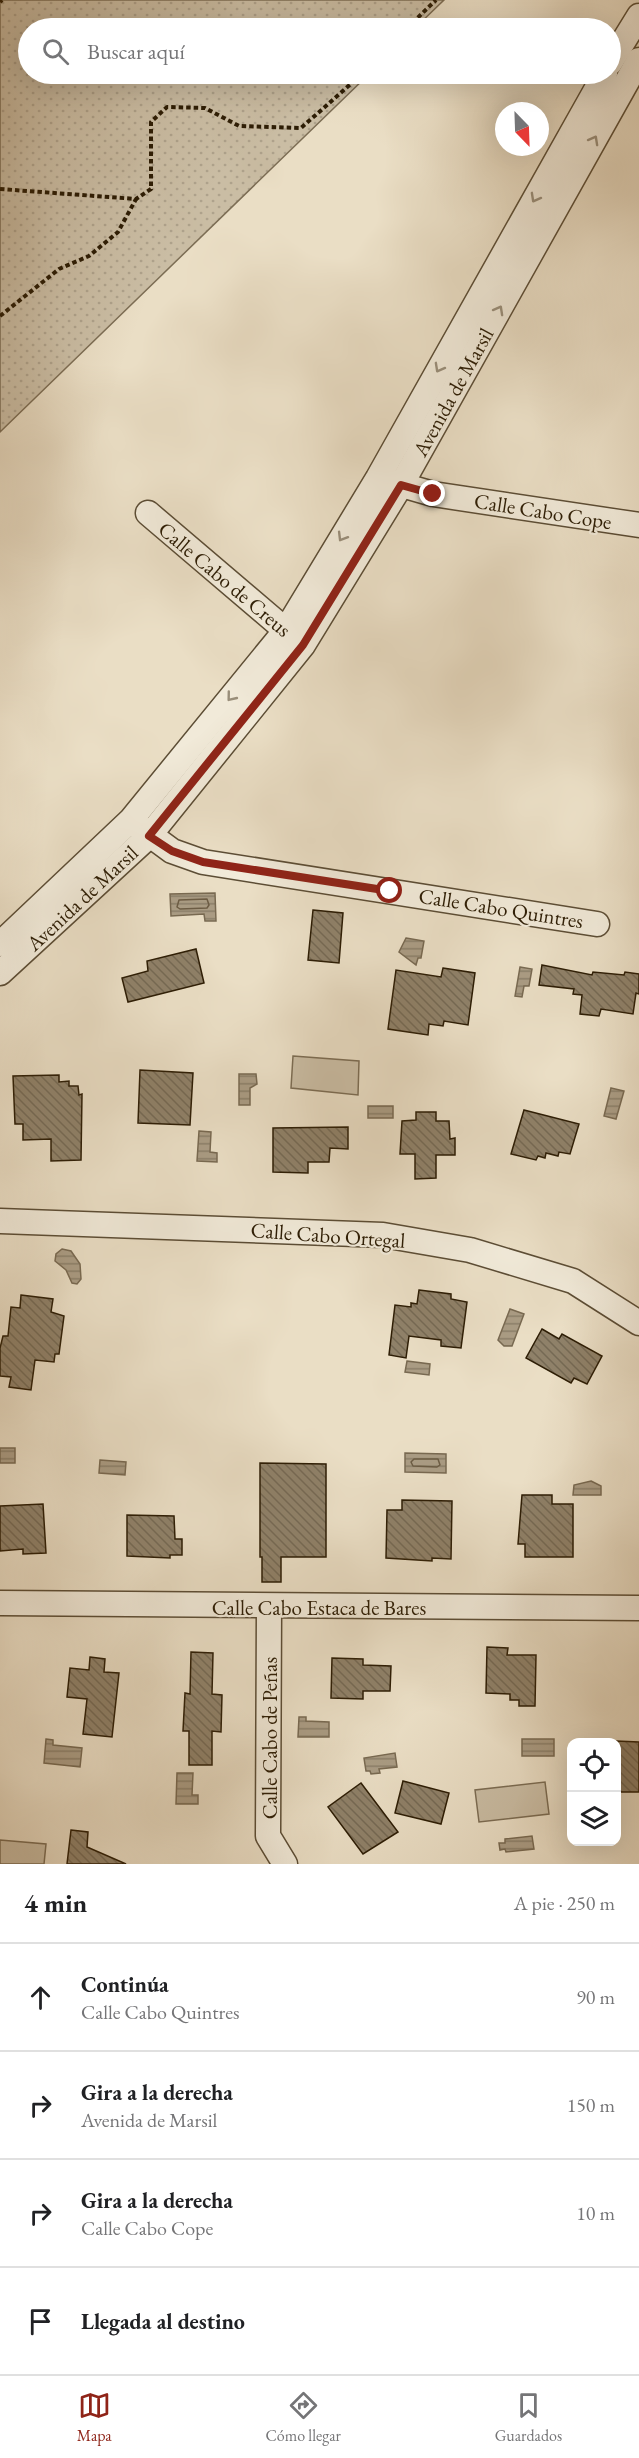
<!DOCTYPE html>
<html lang="es">
<meta charset="utf-8">
<style>
body{margin:0;font-family:"EB Garamond",serif;background:#f2f2f2;color:#202124}
.controls{position:absolute;right:18px;bottom:18px;display:grid;overflow:hidden;border-radius:12px;box-shadow:0 6px 24px #0002}
.controls button{width:54px;height:54px;display:grid;place-items:center;padding:0;border:0;border-bottom:2px solid #e0e0e0;background:#fff;color:#202124;font:30px sans-serif}
.compass{position:absolute;left:495px;top:102px;width:54px;height:54px;border-radius:50%;background:#fff;box-shadow:0 6px 24px #0002;rotate:157deg}
.stop{position:absolute;width:18px;height:18px;margin:-14px;border:4px solid #8f2418;border-radius:50%;background:#fff}
.stop.end{background:#8f2418;border-color:#fff;box-shadow:0 2px 6px #0008}
.list{margin:0;padding:0;list-style:none}
h2{display:flex;justify-content:space-between;align-items:center;height:78px;margin:0;padding:0 24px;font-size:26px}
h2 small{font-size:20px;font-weight:400;color:#757577}
.list li{display:grid;grid-template-columns:39px 1fr auto;gap:18px;align-items:center;box-sizing:border-box;height:108px;padding:0 24px;border-top:2px solid #e0e0e0}
.list b{display:block;font-size:22px;white-space:nowrap}
.list p{margin:0;font-size:20px;white-space:nowrap;color:#757577}
.list em{font-size:20px;font-style:normal;color:#757577}
.icon{flex:none;width:33px;height:33px;fill:none;stroke:currentColor;stroke-width:2;stroke-linecap:round;stroke-linejoin:round}
.map{position:relative;flex:none;width:639px;height:1864px;overflow:hidden}
.search{position:absolute;background:#fff;box-shadow:0 6px 24px #0002;left:18px;right:18px;top:18px;height:66px;display:flex;align-items:center;gap:15px;box-sizing:border-box;padding:0 21px;border-radius:33px;color:#757577;font-size:22px}
.sheet{height:510px;background:#fff}
nav{display:flex;justify-content:space-around;align-items:center;box-sizing:border-box;height:84px;border-top:2px solid #e0e0e0;background:#fff;font-size:16px;color:#757577}
nav a{display:grid;justify-items:center;gap:3px}
nav .on{color:#8f2418}
.map>svg:first-child{display:block}
.grass{fill:url(#grass-dots);stroke:#7c6d54;stroke-width:1.5}
.garden{fill:#cabda4;stroke:#7c6d54;stroke-width:1.5}
.water{fill:url(#water-rules);stroke:#786951;stroke-width:1.5}
.lines{fill:none;stroke-linecap:round;stroke-linejoin:round}
.shore{stroke:#6c5c44;stroke-width:1.5}
.building{fill:url(#building-back-hatch);stroke:#2d1d05;stroke-width:1.5}
.minor-casing{stroke:#5c4d35;stroke-width:27}
.path{stroke:#2d1d05;stroke-width:4;stroke-dasharray:4.5 3;stroke-linecap:butt}
.minor{stroke:#f1ead9;stroke-width:24}
.oneway{stroke:#998e7a}
.route{stroke:#8f2418;stroke-width:8}
.labels{text-anchor:middle;dominant-baseline:central;stroke-width:4.5;stroke-linejoin:round;paint-order:stroke}
.street-label{font-size:21px;fill:#2d1d05;stroke:#f1ead9}
</style>
<div class="map">
<svg width="639" height="1864" viewBox="0 0 639 1864">
<defs>
<pattern id="grass-dots" width="8" height="8" patternUnits="userSpaceOnUse" patternTransform="scale(1.5)"><rect width="8" height="8" fill="#cabda4"/><path d="M2 2h.1M6 6h.1" fill="none" stroke="#aea28c" stroke-width="1.8" stroke-linecap="round"/></pattern>
<pattern id="water-rules" width="6" height="5" patternUnits="userSpaceOnUse" patternTransform="scale(1.5)"><rect width="6" height="5" fill="#aa9c84"/><path d="M0 2.5h6" fill="none" stroke="#8b7f6a"/></pattern>
<pattern id="building-back-hatch" width="6" height="6" patternUnits="userSpaceOnUse" patternTransform="scale(1.5)"><rect width="6" height="6" fill="#8f8169"/><path d="M-1 5l2 2M0 0l6 6M5-1l2 2" fill="none" stroke="#756954"/></pattern>
</defs>
<rect width="100%" height="100%" fill="#eadec5"/>
<filter id="stains"><feTurbulence type="fractalNoise" baseFrequency=".00333" numOctaves="4"/><feColorMatrix values="0 0 0 0 .2 0 0 0 0 .09 0 0 0 0 .02 0 0 0 .5 -.17"/></filter>
<radialGradient id="worn" r=".72"><stop offset=".6" stop-color="#630" stop-opacity="0"/><stop offset="1" stop-color="#630" stop-opacity=".3"/></radialGradient>
<polygon class="grass" points="0,0 444,0 415,28 28,28 28,74 369,74 0,432"/>
<g class="garden">
<polygon points="293,1056 359,1061 358,1095 291,1088"/>
<polygon points="545,1782 549,1814 479,1822 475,1790"/>
<polygon points="0,1840 46,1844 44,1864 0,1864"/>
</g>
<g class="water">
<polygon points="215,893 216,921 205,921 204,914 171,916 170,894"/>
<polygon points="406,938 424,941 421,958 418,958 416,965 399,952"/>
<polygon points="520,967 532,969 529,986 524,986 522,997 515,996"/>
<polygon points="239,1074 256,1074 257,1084 250,1088 250,1105 239,1105"/>
<polygon points="611,1088 624,1091 616,1119 604,1116"/>
<rect x="368" y="1106" width="25" height="12"/>
<polygon points="199,1131 211,1132 210,1152 217,1153 217,1162 197,1161"/>
<polygon points="62,1249 71,1251 80,1264 81,1279 77,1284 72,1283 66,1270 55,1261 56,1254"/>
<polygon points="510,1309 524,1314 512,1346 504,1346 498,1340"/>
<polygon points="407,1361 430,1364 429,1375 405,1372"/>
<rect x="0" y="1448" width="15" height="15"/>
<polygon points="405,1453 446,1454 446,1473 405,1472"/>
<polygon points="100,1460 126,1462 125,1475 99,1473"/>
<polygon points="591,1481 601,1486 601,1495 573,1495 574,1485"/>
<polygon points="299,1717 306,1717 306,1721 329,1722 329,1737 298,1737"/>
<polygon points="46,1739 53,1740 53,1745 82,1748 80,1767 44,1763"/>
<rect x="522" y="1739" width="32" height="17"/>
<polygon points="395,1753 397,1767 379,1769 380,1773 371,1774 370,1771 366,1771 364,1758"/>
<polygon points="177,1773 193,1773 192,1795 198,1795 198,1804 176,1804"/>
<polygon points="532,1836 534,1849 506,1852 505,1849 500,1850 499,1843 505,1843 505,1839"/>
</g>
<g class="lines">
<g class="shore">
<polygon points="207,899 209,905 207,908 180,909 177,907 179,900"/>
<polygon points="414,1459 438,1459 440,1465 437,1467 413,1466 411,1462"/>
</g>
</g>
<g class="building">
<polygon points="313,910 343,913 339,963 308,960"/>
<polygon points="196,949 204,983 128,1002 122,978 148,971 147,961"/>
<polygon points="542,965 592,975 593,972 624,975 625,972 639,974 639,994 636,993 633,1014 601,1009 599,1016 580,1014 582,995 573,994 574,989 539,985"/>
<polygon points="443,968 475,973 468,1025 444,1021 443,1026 429,1024 428,1035 388,1029 396,970 441,977"/>
<polygon points="140,1070 193,1073 190,1125 138,1123"/>
<polygon points="59,1075 59,1082 69,1081 69,1086 78,1086 79,1095 82,1094 81,1160 51,1161 51,1139 23,1140 23,1124 15,1124 13,1076"/>
<polygon points="524,1110 579,1124 570,1154 559,1152 558,1156 546,1153 545,1158 538,1156 536,1160 511,1154"/>
<polygon points="416,1112 436,1112 436,1121 449,1121 450,1139 455,1138 455,1155 436,1155 436,1178 415,1179 415,1154 400,1154 402,1121 416,1120"/>
<polygon points="348,1127 348,1149 330,1148 329,1162 308,1162 308,1173 273,1172 273,1128"/>
<polygon points="419,1290 451,1294 451,1299 467,1302 461,1348 441,1346 441,1340 409,1336 406,1358 389,1355 395,1305 411,1307 411,1303 417,1304"/>
<polygon points="21,1295 53,1299 51,1312 64,1316 59,1354 55,1354 54,1362 35,1360 31,1390 9,1387 11,1377 0,1376 0,1348 3,1336 8,1336 11,1307 20,1308"/>
<polygon points="542,1329 559,1339 562,1334 602,1356 587,1384 574,1378 571,1383 526,1358"/>
<polygon points="260,1463 326,1464 326,1557 281,1557 281,1582 262,1582 262,1557 260,1557"/>
<polygon points="522,1495 552,1495 552,1504 573,1504 573,1557 525,1557 525,1544 518,1544"/>
<polygon points="402,1500 452,1501 451,1559 432,1558 432,1561 386,1558 387,1510 402,1510"/>
<polygon points="43,1504 46,1553 23,1554 23,1549 0,1551 0,1506"/>
<polygon points="127,1515 174,1516 175,1539 182,1539 182,1555 170,1555 170,1558 127,1556"/>
<polygon points="487,1647 508,1648 507,1655 536,1655 535,1706 519,1706 519,1700 510,1700 510,1694 486,1693"/>
<polygon points="191,1652 213,1653 212,1694 222,1695 221,1732 212,1731 212,1765 189,1765 189,1731 183,1731 185,1693 190,1694"/>
<polygon points="90,1657 105,1659 104,1672 119,1673 112,1737 83,1734 87,1699 67,1697 70,1668 89,1670"/>
<polygon points="332,1658 363,1659 363,1665 391,1666 390,1691 363,1691 363,1699 331,1698"/>
<polygon points="616,1741 639,1742 639,1792 616,1792"/>
<polygon points="403,1781 449,1793 441,1824 395,1813"/>
<polygon points="361,1783 398,1832 363,1854 328,1807"/>
<polygon points="71,1830 88,1832 87,1847 126,1864 67,1864"/>
</g>
<g class="lines">
<defs>
<g id="minor">
<polyline points="610,63 639,16"/>
<polyline points="388,481 433,494 639,525"/>
<polyline points="148,513 297,640"/>
<polyline points="138,826 172,851 203,862 597,924"/>
<polyline points="0,944 131,820 286,630 378,478 605,74"/>
<polyline points="0,973 149,836 303,645 401,485 639,60"/>
<polyline points="0,1221 383,1235 470,1250 573,1281 639,1323"/>
<polyline points="0,1603 639,1608"/>
<polyline points="269,1607 268,1836 285,1864"/>
</g>
</defs>
<use href="#minor" class="minor-casing"/>
<g class="path">
<polyline points="0,2 2,0"/>
<polyline points="407,28 436,0"/>
<polyline points="0,189 136,199 151,189 151,122 167,107 205,108 239,126 301,128 362,74"/>
<polyline points="0,316 59,269 89,256 118,232 136,199"/>
</g>
<use href="#minor" class="minor"/>
</g>
<defs><path id="oneway-chevron" d="M-2-3.5L2.5 0L-2 3.5" fill="none" stroke-width="1.6" stroke-linecap="round" stroke-linejoin="round" transform="scale(1.5)"/></defs>
<g class="oneway">
<use href="#oneway-chevron" transform="translate(594 140) rotate(-61)"/>
<use href="#oneway-chevron" transform="translate(535 198) rotate(119)"/>
<use href="#oneway-chevron" transform="translate(499 310) rotate(-61)"/>
<use href="#oneway-chevron" transform="translate(439 368) rotate(119)"/>
<use href="#oneway-chevron" transform="translate(342 537) rotate(121)"/>
<use href="#oneway-chevron" transform="translate(231 697) rotate(129)"/>
</g>
<g class="lines">
<polyline class="route" points="390,891 203,862 172,851 149,836 303,645 401,485 433,494"/>
</g>
<g class="labels">
<g class="street-label">
<text transform="translate(453 392) rotate(-61)">Avenida de Marsil</text>
<text transform="translate(543 511) rotate(9)">Calle Cabo Cope</text>
<text transform="translate(225 579) rotate(40)">Calle Cabo de Creus</text>
<text transform="translate(82 898) rotate(-43)">Avenida de Marsil</text>
<text transform="translate(501 908) rotate(9)">Calle Cabo Quintres</text>
<text transform="translate(328 1235) rotate(4)">Calle Cabo Ortegal</text>
<text x="319" y="1607">Calle Cabo Estaca de Bares</text>
<text transform="translate(269 1738) rotate(-90)">Calle Cabo de Peñas</text>
</g>
</g>
<rect width="100%" height="100%" filter="url(#stains)"/>
<rect width="100%" height="100%" fill="url(#worn)"/>
</svg>
<div class="controls">
<button><svg class="icon" aria-label="locate" viewBox="0 0 24 24"><circle cx="12" cy="12" r="6"/><path d="M12 2v4M12 18v4M2 12h4M18 12h4"/></svg></button>
<button><svg class="icon" aria-label="layers" viewBox="0 0 24 24"><path d="M12 4l9 5-9 5-9-5zM3 14l9 5 9-5"/></svg></button>
</div>
<svg class="compass" viewBox="-18 -18 36 36"><path d="M0-13l5 13h-10z" fill="#e53935"/><path d="M0 13l5-13h-10z" fill="#757577"/></svg>
<div class="stop" style="left:390px;top:891px"></div>
<div class="stop end" style="left:433px;top:494px"></div>
<div class="search"><svg class="icon" aria-label="search" viewBox="0 0 24 24"><circle cx="10" cy="10" r="6"/><path d="M15 15l6 6"/></svg>Buscar aquí</div>
</div>
<section class="sheet">
<h2>4 min<small>A pie · 250 m</small></h2>
<ul class="list">
<li><svg class="icon" aria-label="ahead" viewBox="0 0 24 24"><path d="M12 20V5M6 11l6-6 6 6"/></svg><div><b>Continúa</b><p>Calle Cabo Quintres</p></div><em>90 m</em></li>
<li><svg class="icon" aria-label="right" viewBox="0 0 24 24"><path d="M7 20v-9h11M14 6l5 5-5 5"/></svg><div><b>Gira a la derecha</b><p>Avenida de Marsil</p></div><em>150 m</em></li>
<li><svg class="icon" aria-label="right" viewBox="0 0 24 24"><path d="M7 20v-9h11M14 6l5 5-5 5"/></svg><div><b>Gira a la derecha</b><p>Calle Cabo Cope</p></div><em>10 m</em></li>
<li><svg class="icon" aria-label="arrive" viewBox="0 0 24 24"><path d="M6 21V4h12l-3 4 3 4H6"/></svg><div><b>Llegada al destino</b></div></li>
</ul>
</section>
<nav>
<a class="on"><svg class="icon" aria-label="map" viewBox="0 0 24 24"><path d="M3 6l6-2 6 2 6-2v14l-6 2-6-2-6 2zM9 4v14M15 6v14"/></svg>Mapa</a>
<a><svg class="icon" aria-label="directions" viewBox="0 0 24 24"><path d="M12 3l9 9-9 9-9-9zM9 14v-3h6M13 9l2 2-2 2"/></svg>Cómo llegar</a>
<a><svg class="icon" aria-label="saved" viewBox="0 0 24 24"><path d="M7 4h10v16l-5-4-5 4z"/></svg>Guardados</a>
</nav>
